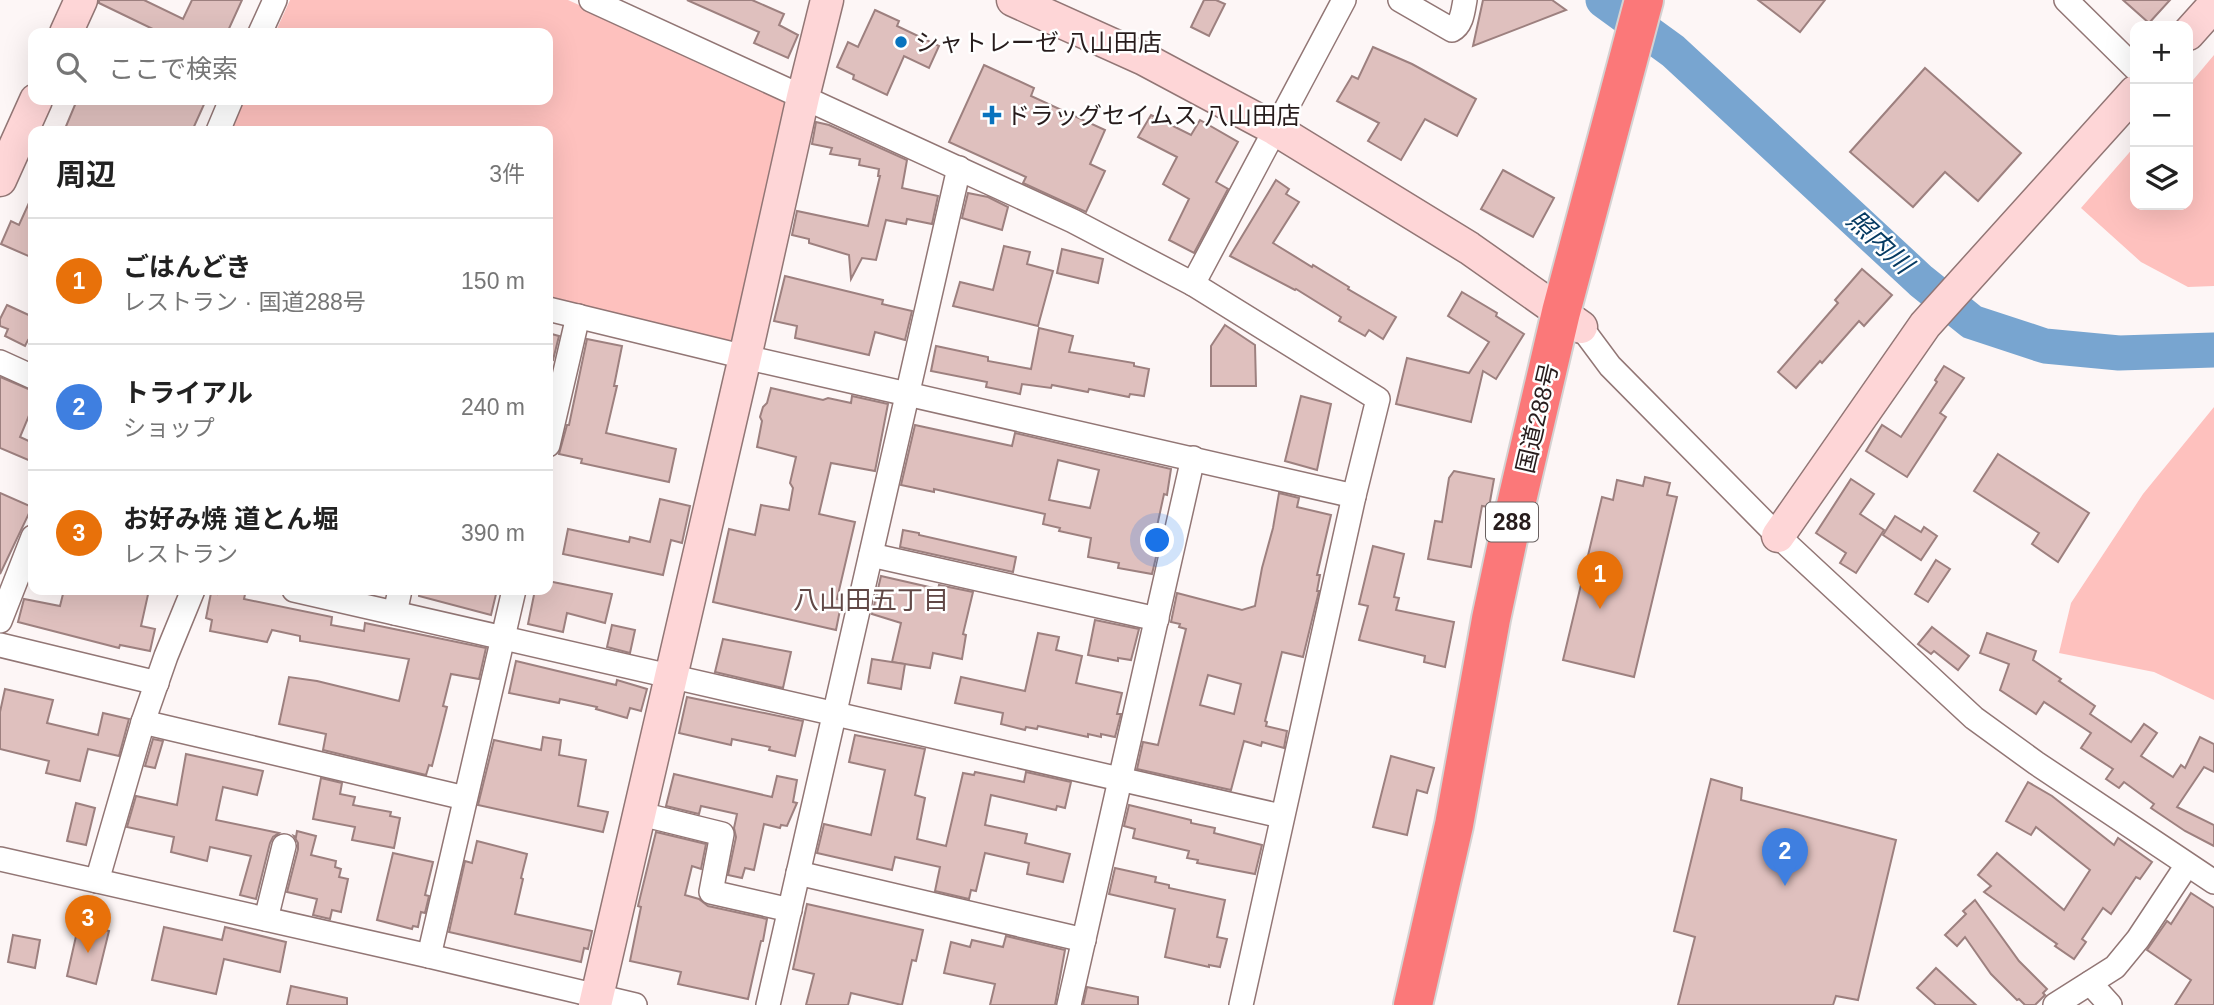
<!DOCTYPE html>
<html lang="ja">
<meta charset="utf-8">
<style>
body{margin:0;font-family:Helvetica,"Noto Sans JP",sans-serif;background:#f2f2f2;color:#222}
.controls{position:absolute;right:21px;top:21px;display:grid;overflow:hidden;border-radius:14px;box-shadow:0 7px 28px #0002}
.controls button{width:63px;height:63px;display:grid;place-items:center;padding:0;border:0;border-bottom:2px solid #e0e0e0;background:#fff;color:#222;font:35px sans-serif}
.you{position:absolute;left:1158px;top:541px;width:24px;height:24px;margin:-18px;border:5px solid #fff;border-radius:50%;background:#1a73e8;box-shadow:0 0 0 10px #1a73e833}
.badge{display:grid;place-items:center;width:46px;height:46px;border-radius:50%;background:#0f766e;color:#fff;font-size:23px;font-weight:700}
.pin{position:absolute;translate:-50% -58px;filter:drop-shadow(0 2px 4px #0008)}
.pin::after{content:'';position:absolute;top:37px;width:24px;height:21px;background:inherit;clip-path:polygon(0 0,100% 0,50% 100%)}
.list{margin:0;padding:0;list-style:none}
h2{display:flex;justify-content:space-between;align-items:center;height:91px;margin:0;padding:0 28px;font-size:30px}
h2 small{font-size:23px;font-weight:400;color:#767676}
.list li{display:grid;grid-template-columns:46px 1fr auto;gap:21px;align-items:center;box-sizing:border-box;height:126px;padding:0 28px;border-top:2px solid #e0e0e0}
.list b{display:block;font-size:26px;white-space:nowrap}
.list p{margin:0;font-size:23px;white-space:nowrap;color:#767676}
.list em{font-size:23px;font-style:normal;color:#767676}
.icon{flex:none;width:38px;height:38px;fill:none;stroke:currentColor;stroke-width:2;stroke-linecap:round;stroke-linejoin:round}
.map{position:relative;flex:none;width:2214px;height:1005px;overflow:hidden}
.search{position:absolute;background:#fff;box-shadow:0 7px 28px #0002;left:28px;top:28px;width:525px;height:77px;display:flex;align-items:center;gap:18px;box-sizing:border-box;padding:0 24px;border-radius:14px;color:#767676;font-size:26px}
.panel{position:absolute;background:#fff;box-shadow:0 7px 28px #0002;left:28px;top:126px;width:525px;height:469px;border-radius:14px}
.map>svg:first-child{display:block}
.green{fill:#fec1be}
.lines{fill:none;stroke-linecap:round;stroke-linejoin:round}
.river{stroke:#78a5d0;stroke-width:35}
.building{fill:#dfc0be;stroke:#9d807f;stroke-width:2;fill-rule:evenodd}
.street-casing{stroke:#927675;stroke-width:26}
.secondary-casing{stroke:#927675;stroke-width:35}
.highway-casing{stroke:#d4d2d2;stroke-width:42}
.street{stroke:#fff;stroke-width:23}
.secondary{stroke:#fed6d7;stroke-width:32}
.highway{stroke:#fb7879;stroke-width:38}
.poi-dot{fill:#0873be;stroke:#fff;stroke-width:2.5}
.labels{text-anchor:middle;dominant-baseline:central;stroke-width:5;stroke-linejoin:round;paint-order:stroke}
.shield{fill:#fff;stroke:#686060;stroke-width:2}
.shield-label{font-size:23px;font-weight:bold;fill:#271c1c}
.poi-label{font-size:24px;fill:#271c1c;stroke:#fff;text-anchor:start}
.street-label{font-size:24px;fill:#271c1c;stroke:#fff}
.water-label{font-size:26px;font-style:italic;fill:#063b63;stroke:#fff}
.neighbourhood-label{font-size:26px;fill:#614846;stroke:#fff}
</style>
<div class="map">
<svg width="2214" height="1005" viewBox="0 0 2214 1005">
<rect width="100%" height="100%" fill="#fdf6f6"/>
<g class="green">
<polygon points="290,0 568,0 787,99 734,347 548,301 548,131 230,131 245,100 548,100 548,33 275,33"/>
<polygon points="2214,55 2214,286 2188,287 2141,262 2081,208 2135,146 2135,205 2188,205 2188,86"/>
<polygon points="2214,407 2214,700 2154,672 2059,653 2071,603 2143,494"/>
</g>
<g class="lines">
<polyline class="river" points="1603,0 1673,51 1921,281 1972,322 2045,346 2119,353 2214,350"/>
</g>
<g class="building">
<polygon points="99,0 144,0 183,19 192,0 242,0 227,33 161,33 99,3"/>
<polygon points="687,0 752,0 784,14 779,25 798,35 788,58 754,43 759,32"/>
<polygon points="1204,0 1216,0 1225,4 1209,36 1191,27"/>
<polygon points="1483,0 1552,0 1566,10 1473,46"/>
<polygon points="1758,0 1825,0 1800,32"/>
<polygon points="2123,0 2170,0 2149,23"/>
<polygon points="875,10 899,21 897,26 939,46 929,68 904,56 887,95 853,79 854,75 837,67 848,42 858,47"/>
<polygon points="1373,47 1412,64 1476,99 1457,136 1425,119 1401,160 1368,141 1379,123 1337,101 1352,76 1358,79"/>
<polygon points="984,65 1034,88 1031,96 1105,130 1090,164 1105,171 1086,212 1023,183 1026,177 949,142"/>
<polygon points="1925,68 2021,153 1978,201 1945,172 1913,207 1850,152"/>
<polygon points="77,100 206,100 192,131 64,131"/>
<polygon points="1151,115 1191,135 1200,120 1238,142 1216,182 1228,189 1194,253 1169,240 1189,199 1163,184 1177,157 1138,137"/>
<polygon points="816,122 829,125 907,160 902,188 938,196 932,224 907,219 906,224 886,220 876,260 862,258 851,279 849,255 809,243 809,239 792,235 797,211 868,226 880,176 878,176 879,169 859,165 860,159 830,154 832,148 812,144"/>
<polygon points="1503,170 1554,198 1533,237 1481,209"/>
<polygon points="1276,180 1289,189 1286,194 1299,202 1273,243 1312,267 1313,265 1349,287 1348,289 1396,317 1383,339 1369,330 1365,336 1339,321 1341,317 1296,289 1295,290 1230,256"/>
<polygon points="968,193 988,197 1008,207 1002,230 962,218"/>
<polygon points="33,194 33,258 1,244 11,221 19,225"/>
<polygon points="1004,246 1030,252 1027,264 1053,271 1038,326 953,306 960,282 993,290"/>
<polygon points="1062,249 1103,259 1098,283 1057,273"/>
<polygon points="1862,269 1892,295 1864,326 1859,321 1822,363 1820,361 1796,388 1778,372 1838,303 1835,300"/>
<polygon points="785,276 883,300 882,304 912,311 905,340 875,332 869,355 795,338 797,326 774,321"/>
<polygon points="1462,292 1497,313 1496,316 1524,334 1496,379 1483,371 1471,422 1396,404 1407,358 1469,373 1489,342 1448,316"/>
<polygon points="7,305 33,317 33,342 28,340 25,346 5,336 8,329 0,326 0,319"/>
<polygon points="1225,325 1255,345 1256,386 1211,386 1211,346"/>
<polygon points="1039,328 1073,336 1069,352 1134,363 1134,366 1149,369 1144,396 1130,394 1129,397 1089,389 1088,392 1052,385 1051,388 1022,384 1020,394 986,387 987,382 931,371 936,346 988,357 988,361 1031,369"/>
<polygon points="548,333 559,336 553,360 548,359"/>
<polygon points="587,339 622,346 614,386 617,386 606,433 676,449 669,482 581,463 582,459 559,454 567,425 569,425"/>
<polygon points="1944,366 1964,378 1940,413 1946,417 1907,477 1866,451 1882,425 1901,437 1937,382 1935,380"/>
<polygon points="0,377 33,391 33,406 20,437 33,443 33,462 0,448"/>
<polygon points="771,388 823,400 828,398 851,403 852,396 888,404 875,471 831,463 819,514 855,522 837,599 842,600 836,630 713,602 729,529 755,535 761,505 789,510 793,488 790,483 796,457 757,447 762,421 760,417 763,407 767,403"/>
<polygon points="1301,396 1331,404 1317,470 1285,461"/>
<path d="M915,425L1012,446L1015,433L1171,469L1167,495L1164,494L1156,531L1162,532L1152,574L1118,568L1119,563L1088,557L1091,538L1059,531L1060,528L1043,524L1045,514L934,489V492L901,485ZM1058,460L1099,470L1090,508L1049,500Z"/>
<polygon points="1998,454 2089,513 2058,562 2032,544 2039,533 1974,491"/>
<polygon points="1454,471 1494,479 1489,507 1482,506 1471,567 1428,559 1435,521 1442,522 1449,478"/>
<polygon points="1645,477 1670,483 1667,495 1677,497 1634,677 1563,660 1602,497 1613,500 1617,480 1643,486"/>
<polygon points="1851,479 1874,494 1860,514 1884,530 1856,573 1840,563 1846,553 1816,533"/>
<polygon points="0,493 32,507 0,574"/>
<path d="M1279,493L1299,498L1297,507L1331,515L1317,575H1320L1317,591H1319L1303,657L1282,652L1265,721L1267,722L1266,726L1287,731L1284,748L1262,742L1261,746L1244,741L1231,790L1137,769L1143,742L1158,745L1186,629L1179,627L1180,624L1171,622L1177,593L1242,610L1255,606L1262,568L1273,528ZM1208,675L1241,684L1234,714L1200,705Z"/>
<polygon points="660,499 690,506 682,543 671,540 663,575 563,554 568,529 629,542 630,537 650,542"/>
<polygon points="1895,516 1921,532 1924,527 1937,536 1921,560 1883,535"/>
<polygon points="903,530 919,533 919,535 1016,557 1013,572 900,547"/>
<polygon points="1373,546 1404,554 1394,597 1399,598 1396,610 1454,622 1445,667 1424,662 1425,656 1359,640 1368,606 1359,604"/>
<polygon points="1936,560 1950,569 1928,602 1915,594"/>
<polygon points="881,576 938,589 939,585 973,592 963,634 966,635 962,659 933,653 930,668 892,662 901,623 872,614"/>
<polygon points="548,581 612,594 605,623 567,613 563,632 528,624 535,590 548,590"/>
<polygon points="64,590 149,590 141,626 155,629 150,651 120,645 119,648 18,622 24,599 60,606"/>
<polygon points="218,590 246,590 244,599 332,617 331,625 364,631 365,623 486,648 479,679 451,674 443,706 447,707 441,731 432,766 429,765 426,775 323,750 326,734 279,724 289,677 317,681 399,701 409,659 300,641 300,636 272,630 267,642 210,631 212,620 206,618 211,593 217,594"/>
<polygon points="419,590 497,590 491,615 419,596"/>
<polygon points="1095,620 1139,629 1131,660 1118,658 1118,661 1088,655"/>
<polygon points="612,625 635,630 630,653 607,647"/>
<polygon points="1932,627 1969,656 1958,670 1934,651 1931,654 1918,644"/>
<polygon points="1038,633 1059,637 1056,650 1082,656 1076,683 1122,693 1117,714 1121,714 1115,737 1101,734 1101,737 1088,734 1088,737 1038,726 1037,729 1026,727 1025,730 1001,724 1003,713 955,703 961,677 1025,691"/>
<polygon points="1987,633 2036,651 2033,660 2061,679 2059,681 2095,706 2090,714 2131,742 2144,724 2157,733 2141,756 2173,777 2181,765 2185,768 2200,737 2214,744 2214,772 2204,767 2177,807 2214,825 2214,846 2185,831 2151,808 2154,804 2124,782 2119,788 2106,779 2113,769 2081,748 2091,733 2044,702 2036,714 2000,690 2009,664 1980,653"/>
<polygon points="723,639 791,652 783,688 715,672"/>
<polygon points="872,659 905,664 901,689 868,683"/>
<polygon points="516,661 616,685 617,680 647,689 641,711 630,708 627,718 596,709 597,707 560,699 559,703 509,693"/>
<polygon points="5,689 53,700 47,723 98,735 103,713 129,719 119,756 88,749 80,781 46,773 49,761 0,749 0,712"/>
<polygon points="687,697 803,721 795,756 769,750 770,747 732,739 731,745 679,733"/>
<polygon points="855,735 925,749 915,795 925,798 917,839 946,846 963,773 974,775 975,772 1024,782 1026,772 1071,782 1065,808 1057,806 1056,810 991,795 985,825 1027,834 1025,843 1070,854 1063,882 1027,874 1029,863 985,853 976,891 971,890 969,899 935,891 940,867 895,857 892,870 817,853 824,824 871,835 885,770 849,762"/>
<polygon points="543,737 561,740 559,755 586,760 578,806 608,812 603,832 478,805 494,740 541,750"/>
<polygon points="153,739 163,741 155,768 145,766"/>
<polygon points="186,754 263,771 257,795 223,787 216,820 279,833 273,837 270,843 256,899 240,895 251,856 210,847 207,861 171,852 174,837 127,827 136,796 177,805"/>
<polygon points="1391,756 1434,768 1427,793 1417,790 1407,835 1373,827"/>
<polygon points="674,774 772,797 777,776 797,780 793,802 797,803 787,826 781,825 780,828 764,824 754,870 745,868 742,878 728,875 736,837 734,828 737,814 701,806 699,814 666,806"/>
<polygon points="321,778 342,783 340,794 355,797 353,805 391,812 390,816 400,818 394,848 352,840 355,827 313,819"/>
<polygon points="1711,779 1742,788 1741,800 1896,840 1858,1000 1836,996 1833,1005 1678,1005 1695,937 1674,931"/>
<polygon points="2028,782 2052,796 2114,845 2118,838 2152,862 2140,879 2136,877 2111,914 2103,908 2082,939 2086,942 2074,959 2055,946 2057,944 1984,892 1991,886 1978,875 1997,853 2064,910 2090,870 2036,827 2031,835 2006,821"/>
<polygon points="76,803 95,808 86,845 67,841"/>
<polygon points="1129,805 1191,820 1191,823 1215,828 1214,833 1262,845 1255,874 1197,863 1198,860 1187,858 1189,851 1133,838 1135,829 1124,826"/>
<polygon points="297,831 316,836 311,855 336,861 335,867 341,869 339,877 348,879 341,912 332,910 330,919 313,915 317,899 287,892 298,849 298,843 294,836 296,837"/>
<polygon points="656,832 706,844 701,869 692,866 685,895 699,899 708,906 767,919 763,941 761,941 748,999 678,984 681,972 630,961 641,907 638,906"/>
<polygon points="477,841 527,854 521,878 523,879 515,914 592,931 588,949 584,948 581,962 449,932 465,861 472,863"/>
<polygon points="393,853 433,862 425,895 429,896 425,913 421,912 418,927 413,926 412,929 377,920"/>
<polygon points="1115,868 1156,877 1155,882 1169,885 1169,888 1225,900 1217,937 1227,939 1220,967 1209,965 1209,967 1165,957 1175,909 1109,894"/>
<polygon points="2191,893 2214,908 2214,1005 2175,1005 2191,980 2147,950 2167,921 2171,924"/>
<polygon points="1975,900 2019,961 2047,989 2043,993 2045,995 2035,1005 2025,1005 2019,999 2017,1000 1991,974 1965,937 1957,946 1945,935 1966,914 1963,911"/>
<polygon points="807,904 923,930 916,961 912,960 902,1005 851,993 848,1005 806,1005 814,974 793,969"/>
<polygon points="79,923 109,931 96,984 67,976"/>
<polygon points="164,927 222,940 225,927 286,942 280,972 224,959 216,994 152,980"/>
<polygon points="13,935 40,940 35,968 8,962"/>
<polygon points="1006,936 1065,950 1055,1005 990,1005 995,984 944,973 951,942 970,947 972,940 1003,947"/>
<polygon points="1936,968 1976,1005 1936,1005 1917,988"/>
<polygon points="291,986 347,998 347,1005 287,1005"/>
<polygon points="1087,987 1138,997 1138,1005 1083,1005"/>
</g>
<g class="lines">
<defs>
<g id="street">
<polyline points="591,0 1073,221 1193,284 1378,399 1354,496 1241,1005"/>
<path d="M1400,0L1452,30C1462,25 1463,11 1465,0"/>
<polyline points="2066,0 2135,68"/>
<polyline points="260,33 275,0"/>
<polyline points="218,131 231,100"/>
<polyline points="1193,284 1344,0"/>
<polyline points="548,309 745,357 1354,496"/>
<polyline points="1581,327 1610,366 1778,536 1974,718 2036,763 2214,882"/>
<polyline points="0,362 33,377"/>
<polyline points="548,445 578,316"/>
<polyline points="871,555 1157,619"/>
<polyline points="294,590 1281,816"/>
<polyline points="395,613 400,590"/>
<polyline points="0,621 33,537"/>
<polyline points="0,645 157,683"/>
<polyline points="143,722 465,798"/>
<polyline points="641,814 722,834 711,892 790,910"/>
<polyline points="0,859 429,956 635,1005"/>
<polyline points="798,873 1084,940"/>
<polyline points="97,881 143,722 166,656 193,590"/>
<polyline points="266,919 284,846"/>
<polyline points="429,956 514,590"/>
<polyline points="2090,983 2110,1005"/>
<polyline points="768,1005 959,168"/>
<polyline points="1069,1005 1193,458"/>
<polyline points="2055,1005 2115,967 2138,939 2187,865"/>
</g>
<g id="secondary">
<polyline points="1013,0 1144,59 1275,129 1469,248 1581,327"/>
<polyline points="66,33 81,0"/>
<polyline points="2188,34 2214,5"/>
<polyline points="0,180 36,100"/>
<polyline points="1778,536 1925,325 2135,92"/>
<polyline points="595,1005 745,357 803,97 827,0"/>
</g>
<polyline id="highway" points="1413,1005 1454,825 1491,619 1508,539 1561,312 1644,0"/>
</defs>
<use href="#street" class="street-casing"/>
<use href="#secondary" class="secondary-casing"/>
<use href="#highway" class="highway-casing"/>
<use href="#street" class="street"/>
<use href="#secondary" class="secondary"/>
<use href="#highway" class="highway"/>
</g>
<g class="poi-dot">
<circle cx="901" cy="42" r="7"/>
<path d="M988.5 104.5h7v7h7v7h-7v7h-7v-7h-7v-7h7z"/>
</g>
<g class="labels">
<rect class="shield" x="1486" y="502.5" width="52" height="39" rx="5"/>
<g class="shield-label">
<text x="1512" y="522">288</text>
</g>
<g class="poi-label">
<text x="915" y="42">シャトレーゼ 八山田店</text>
<text x="1006" y="115">ドラッグセイムス 八山田店</text>
</g>
<g class="street-label">
<text transform="translate(1537 418) rotate(-77)">国道288号</text>
</g>
<g class="water-label">
<text transform="translate(1880 242) rotate(43)">照内川</text>
</g>
<g class="neighbourhood-label">
<text x="871" y="600">八山田五丁目</text>
</g>
</g>
</svg>
<div class="controls">
<button>+</button>
<button>−</button>
<button><svg class="icon" aria-label="layers" viewBox="0 0 24 24"><path d="M12 4l9 5-9 5-9-5zM3 14l9 5 9-5"/></svg></button>
</div>
<div class="you"></div>
<div class="pin badge" style="left:1600px;top:609px;background:#e8710a">1</div>
<div class="pin badge" style="left:1785px;top:886px;background:#3f7fe0">2</div>
<div class="pin badge" style="left:88px;top:953px;background:#e8710a">3</div>
<div class="search"><svg class="icon" aria-label="search" viewBox="0 0 24 24"><circle cx="10" cy="10" r="6"/><path d="M15 15l6 6"/></svg>ここで検索</div>
<section class="panel">
<h2>周辺<small>3件</small></h2>
<ul class="list">
<li><span class="badge" style="background:#e8710a">1</span><div><b>ごはんどき</b><p>レストラン · 国道288号</p></div><em>150 m</em></li>
<li><span class="badge" style="background:#3f7fe0">2</span><div><b>トライアル</b><p>ショップ</p></div><em>240 m</em></li>
<li><span class="badge" style="background:#e8710a">3</span><div><b>お好み焼 道とん堀</b><p>レストラン</p></div><em>390 m</em></li>
</ul>
</section>
</div>
